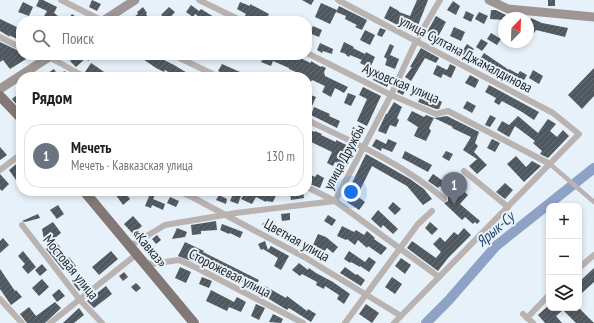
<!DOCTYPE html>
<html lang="ru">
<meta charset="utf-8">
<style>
body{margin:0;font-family:"PT Sans Narrow",sans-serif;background:#f6f6f6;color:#222}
.controls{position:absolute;right:12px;bottom:12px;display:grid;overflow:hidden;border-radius:8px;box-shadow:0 2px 6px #0003}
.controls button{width:36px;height:36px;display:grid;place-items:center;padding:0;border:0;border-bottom:1px solid #e0e0e0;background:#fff;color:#222;font:20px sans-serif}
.compass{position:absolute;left:498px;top:12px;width:36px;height:36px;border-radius:50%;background:#fff;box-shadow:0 2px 6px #0003;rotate:23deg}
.you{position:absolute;left:351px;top:192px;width:14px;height:14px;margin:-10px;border:3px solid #fff;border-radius:50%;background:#1a73e8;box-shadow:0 0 0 6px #1a73e833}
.badge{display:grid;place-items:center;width:26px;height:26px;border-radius:50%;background:#826d0a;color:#fff;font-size:13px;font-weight:700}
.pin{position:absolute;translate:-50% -33px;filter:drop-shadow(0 1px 2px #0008)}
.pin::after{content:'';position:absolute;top:21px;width:14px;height:12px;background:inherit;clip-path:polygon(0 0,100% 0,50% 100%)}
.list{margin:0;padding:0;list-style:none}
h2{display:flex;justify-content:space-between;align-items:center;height:52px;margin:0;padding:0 16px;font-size:17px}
h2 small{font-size:13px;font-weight:400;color:#767676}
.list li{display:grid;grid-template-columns:26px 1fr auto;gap:12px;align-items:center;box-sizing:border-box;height:64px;margin:0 8px 8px;padding:0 8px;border:1px solid #e0e0e0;border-radius:16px}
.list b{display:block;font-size:15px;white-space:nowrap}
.list p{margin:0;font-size:13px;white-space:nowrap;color:#767676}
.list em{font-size:13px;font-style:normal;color:#767676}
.icon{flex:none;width:22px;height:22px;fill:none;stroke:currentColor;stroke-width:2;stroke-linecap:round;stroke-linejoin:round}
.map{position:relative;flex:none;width:594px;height:323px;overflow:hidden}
.search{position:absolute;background:#fff;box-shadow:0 2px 6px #0003;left:16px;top:16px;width:296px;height:44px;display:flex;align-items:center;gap:10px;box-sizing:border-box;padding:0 14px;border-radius:16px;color:#767676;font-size:15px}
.panel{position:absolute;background:#fff;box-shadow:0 2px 6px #0003;left:16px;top:72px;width:296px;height:124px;border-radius:16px}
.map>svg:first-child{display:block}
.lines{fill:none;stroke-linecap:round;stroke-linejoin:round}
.river{stroke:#8da2c5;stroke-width:10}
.building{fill:url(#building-hatch)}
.pedestrian{stroke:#b9b3b2;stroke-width:4.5}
.minor{stroke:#b9b3b2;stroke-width:6}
.secondary{stroke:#9e9694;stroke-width:9}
.trunk{stroke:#827876;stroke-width:10}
.labels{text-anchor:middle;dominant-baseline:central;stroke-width:4;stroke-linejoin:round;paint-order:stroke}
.street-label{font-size:14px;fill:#24272a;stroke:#e7f1f9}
.water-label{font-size:15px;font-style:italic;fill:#274371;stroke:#e7f1f9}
</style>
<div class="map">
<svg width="594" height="323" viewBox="0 0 594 323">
<defs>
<pattern id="building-hatch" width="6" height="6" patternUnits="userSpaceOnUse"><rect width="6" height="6" fill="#50585f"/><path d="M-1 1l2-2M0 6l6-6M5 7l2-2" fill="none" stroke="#666c72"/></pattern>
</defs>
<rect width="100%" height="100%" fill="#e7f1f9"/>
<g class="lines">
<polyline class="river" points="426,323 448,301 496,246 594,168"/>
</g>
<g class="building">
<polygon points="39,0 43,0 57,7 54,13 58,16 55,21 44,16 47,11 36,6"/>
<polygon points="92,0 101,4 97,11 89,7"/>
<polygon points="302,0 314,0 311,5"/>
<polygon points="417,0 428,0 417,28 410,25 407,30 384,18 390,6 399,11 399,12 410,16"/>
<rect x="548" y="0" width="7" height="6"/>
<polygon points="453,1 460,6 456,15 447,10"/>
<polygon points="23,2 33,7 29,16 18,12"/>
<polygon points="240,2 250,6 250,4 269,14 265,21 261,21 252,17 251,19 245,16 246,14 237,9"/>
<polygon points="321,3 337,10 330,24 315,17"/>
<polygon points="191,5 199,11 201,9 214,17 212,21 201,18 195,14 193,17 186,12"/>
<polygon points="339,6 367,20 362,30 355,27 357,25 345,19 346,16 336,12"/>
<polygon points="143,7 147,13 146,14 151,21 128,21 138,14 137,12"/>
<polygon points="169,7 175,12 168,20 161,15"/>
<polygon points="491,10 496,10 506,15 511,15 511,18 504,18 504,20 490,19"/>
<polygon points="466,11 474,15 471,22 463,18"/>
<polygon points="479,12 488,16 484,24 475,19"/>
<polygon points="72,14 82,21 67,21"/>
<polygon points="436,16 446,22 434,44 429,41 432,35 427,32"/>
<polygon points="531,18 542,23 568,28 565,37 536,30 534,33 528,31 528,24"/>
<polygon points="0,19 21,29 21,41 9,35 10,37 0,31"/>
<polygon points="313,26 322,30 319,37 309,33"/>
<polygon points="454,27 465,32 461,41 450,36"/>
<polygon points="380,28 386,30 382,37 377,35"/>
<polygon points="365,30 375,35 370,45 360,40"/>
<polygon points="491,33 501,39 497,45 487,39"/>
<polygon points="481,39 488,43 482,51 476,47"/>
<polygon points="0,42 21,52 21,55 31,56 10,69 3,60 0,62"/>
<polygon points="344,42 354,47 353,48 365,54 366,52 375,57 370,68 360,63 362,60 350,55 349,57 346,55 346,54 340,52"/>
<polygon points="320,43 333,49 332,54 323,51 322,53 317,50"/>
<polygon points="390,44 394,46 390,55 399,59 395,69 385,65 387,59 384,57"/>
<polygon points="467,44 474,49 468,58 461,53"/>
<polygon points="421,48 439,58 436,63 425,58 411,81 405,77 412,67 410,67"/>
<polygon points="484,53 509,70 509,69 518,74 520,71 527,75 524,80 520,78 514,87 511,85 513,81 503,75 501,77 478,62"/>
<polygon points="76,55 96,55 88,61 86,58 76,67 70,61"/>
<polygon points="117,55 128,55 124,60"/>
<polygon points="134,55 154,55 161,60 162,59 174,65 194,77 176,77 165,70 164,72 156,68 143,59 142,60"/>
<polygon points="265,55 293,55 311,63 311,61 321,67 322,66 326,68 324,72 325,76 348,87 344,93 335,88 331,97 322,92 325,86 312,80 310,83 307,82 307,77 304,77 305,76 289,69 289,68 273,61 271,66 261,62"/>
<polygon points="91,63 97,67 111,77 93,77 89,75 85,72"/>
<polygon points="222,64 240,72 238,77 231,77 218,71"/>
<polygon points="450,64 456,67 451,78 443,74 441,78 433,74 437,65 447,70"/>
<polygon points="594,68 594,96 582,109 568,95"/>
<polygon points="54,69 59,77 42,77"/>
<polygon points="533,70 543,76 539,84 529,78"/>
<polygon points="64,71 74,76 75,77 60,77"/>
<polygon points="377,72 391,79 387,87 373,80"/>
<polygon points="470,75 479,80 475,88 465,83"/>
<polygon points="489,85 539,112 534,120 522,112 502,101 499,105 494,102 496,98 485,92"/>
<polygon points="400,86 406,89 403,95 397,92"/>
<polygon points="363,87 381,96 367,126 357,121 367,99 359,95"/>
<polygon points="423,92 442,102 439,109 436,109 418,102"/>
<polygon points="348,93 356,96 351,106 344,103"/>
<polygon points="308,94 316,97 312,106 307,104"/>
<polygon points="17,95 21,100 21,103 18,106 12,99"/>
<polygon points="467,101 476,106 472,113 463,108"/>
<polygon points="394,102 402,107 397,118 399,120 396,127 390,125 386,134 378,131 383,120 386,114 387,114"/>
<polygon points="314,107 330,114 329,116 340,121 337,128 311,115"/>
<polygon points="412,111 424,117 426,115 434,118 429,128 431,131 426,141 414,136 418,127 407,120"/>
<polygon points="490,115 496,118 490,127 485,125"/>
<polygon points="447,116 479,132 475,143 478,146 474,152 487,165 477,174 469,166 477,159 463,150 471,137 452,128 453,127 434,118"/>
<polygon points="518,116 538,133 548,119 556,124 550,131 557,137 563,130 569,136 548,158 540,154 542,151 533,143 535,141 515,126 509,137 497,130 502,121 509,125"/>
<polygon points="353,127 363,132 360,138 350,133"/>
<polygon points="307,129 315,132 315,131 322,134 321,135 336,142 336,140 355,149 346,167 335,162 333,166 327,163 332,152 307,140"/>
<polygon points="376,139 386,144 388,139 397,143 392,152 382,148 381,151 372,146"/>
<polygon points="492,139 500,143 495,152 487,148"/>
<polygon points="0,147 7,155 0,160"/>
<polygon points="405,151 432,165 428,172 402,158"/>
<polygon points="446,151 453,154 449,161 442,157"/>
<polygon points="366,154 410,179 424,189 432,199 423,205 407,186 372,166 357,196 365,202 359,210 347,202 357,188 351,185"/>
<polygon points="516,156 526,167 532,161 541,166 524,182 507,164"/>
<polygon points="21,160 21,176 16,180 9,170"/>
<polygon points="307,173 315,177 317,174 324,178 320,188 307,183"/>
<polygon points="0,174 9,184 2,191 0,189"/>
<polygon points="433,174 446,183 448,180 460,188 468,195 460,204 480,221 477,224 475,222 473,224 465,217 462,220 444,203 448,201 448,197 451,194 440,186 438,188 428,181"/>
<polygon points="505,183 513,190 505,199 496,192"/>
<polygon points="113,191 124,191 130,199 123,205"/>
<polygon points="144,191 157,191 153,199 165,204 163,210 152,205 151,208 145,206 150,194"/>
<polygon points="246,191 278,191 273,202 266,201 266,202 256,197 252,204 241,199"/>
<polygon points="303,191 304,198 291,200 290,193"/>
<polygon points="234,192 241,196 238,204 230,201"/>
<polygon points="219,195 227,199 226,204 216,200"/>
<polygon points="170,197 179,201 176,207 167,203"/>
<polygon points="393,202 401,209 395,215 388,208"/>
<polygon points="58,205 64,214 57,219 50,210"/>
<polygon points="378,210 398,229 393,234 383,225 381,228 371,219"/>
<polygon points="290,213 290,220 282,221 281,214"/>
<polygon points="38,214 40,218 25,222 22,221"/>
<polygon points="328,215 336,220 332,226 324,221"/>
<polygon points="133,216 142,226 133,234 124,224"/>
<polygon points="269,219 276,228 270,233 262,224"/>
<polygon points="216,221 217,230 201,231 201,234 192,235 191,225"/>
<polygon points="53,222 61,233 51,241 46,237 44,239 42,229"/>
<polygon points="430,222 438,229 432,235 425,228"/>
<polygon points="222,224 243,232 240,238 230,233 229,234 220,230"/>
<polygon points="342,226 354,232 356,230 364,235 367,231 375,238 374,239 387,248 381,255 368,246 367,248 358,240 355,245 347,239 346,240 337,236"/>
<polygon points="177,228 187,232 185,237 172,239"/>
<polygon points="464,228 471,235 448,258 438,271 407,248 412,241 436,258 441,252 433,244 440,237 445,242 454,232 458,235"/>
<polygon points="286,230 297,237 292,244 284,238 283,234"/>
<polygon points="318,234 326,237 338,247 333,253 327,248 318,259 311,254 317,246 313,245"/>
<polygon points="157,235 161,240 156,244 152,239"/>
<polygon points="3,238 9,245 0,253 0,241"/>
<polygon points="55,241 61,248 58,250 66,260 69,257 76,266 70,271 67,267 63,270 46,249"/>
<polygon points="265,241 268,250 271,246 289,256 281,270 274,266 278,258 263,249 261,250 258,244"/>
<polygon points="185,242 204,251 203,252 259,280 255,288 250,286 249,287 244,284 245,283 224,272 223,274 210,267 209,268 178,256"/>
<polygon points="23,251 36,267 28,274 22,267 25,264 18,256"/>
<polygon points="111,251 118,259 99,275 92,267"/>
<polygon points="349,251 365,262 369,257 376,262 369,272 360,266 360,267 351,262 350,263 344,259"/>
<polygon points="401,258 411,265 405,274 395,266"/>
<polygon points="299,263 308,270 309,268 316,273 333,282 350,294 344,304 337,299 339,295 325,286 324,289 316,285 317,282 302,274 300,276 292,270"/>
<polygon points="42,264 47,270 40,276 35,270"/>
<polygon points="180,267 191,272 186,283 175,278"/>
<polygon points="345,267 356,275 357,274 365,280 361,286 340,273"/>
<polygon points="594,268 594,282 582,293 579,291 579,282"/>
<polygon points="0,269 15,291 16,290 22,297 11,305 0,289"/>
<polygon points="124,272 128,277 123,281 119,276"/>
<polygon points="81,274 88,283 79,291 72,282"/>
<polygon points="202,277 212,281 209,288 199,284"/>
<polygon points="392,277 402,284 395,294 385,287"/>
<polygon points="42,279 49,287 39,296 32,288"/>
<polygon points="136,283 141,288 136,292 131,287"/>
<polygon points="106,286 112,294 94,308 87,301"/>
<polygon points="265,286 286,298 287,296 307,311 308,309 316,314 311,322 289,308 287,310 261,294"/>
<polygon points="59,289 65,296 57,302 52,295"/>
<polygon points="211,290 234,302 237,297 246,302 241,312 229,307 227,311 206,301"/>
<polygon points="55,302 61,308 45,323 27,323 20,314 29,307 36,316"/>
<polygon points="256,304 265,308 259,320 251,316"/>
<polygon points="366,304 379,313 372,323 359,314"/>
<polygon points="549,305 549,308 579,308 594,323 576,323 563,310 556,316 562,323 545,323 538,315"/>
<polygon points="79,308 84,315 74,323 63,323"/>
<polygon points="273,314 283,319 281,323 269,322"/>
</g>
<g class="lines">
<polyline class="pedestrian" points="550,164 594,202"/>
<g class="minor">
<polyline points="61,0 103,21"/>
<polyline points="199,0 242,21"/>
<polyline points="338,0 553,113 579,134 394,323"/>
<polyline points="0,37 21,48"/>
<polyline points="307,53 391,95 436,114 448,111 550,164"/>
<polyline points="35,55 44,60"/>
<polyline points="173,55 219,77"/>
<polyline points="49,57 85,77"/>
<path d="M307,120C355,143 403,164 444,199"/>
<polyline points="0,170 21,154"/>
<polyline points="464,171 508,207"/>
<polyline points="307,187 335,201 439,277"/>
<polyline points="178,191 192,197 306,258 401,316"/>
<polyline points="335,201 391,95 416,41 440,0"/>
<polyline points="22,225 80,300 102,323"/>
<polyline points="130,246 165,225 236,213 335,201"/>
<polyline points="144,263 151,264 179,260 197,268 303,323"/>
<polyline points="579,268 594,255"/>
<polyline points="0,299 22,323"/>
<polyline points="523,314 533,323"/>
<polyline points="527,318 549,295"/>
<polyline points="50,323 137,254"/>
<polyline points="345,323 418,224 432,211"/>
</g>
<g class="secondary">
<polyline points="489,0 508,9 594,17"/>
<polyline points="103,21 135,0"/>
<polyline points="0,89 52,55"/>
</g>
<g class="trunk">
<polyline points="0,96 21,118"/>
<polyline points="84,191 194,323"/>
</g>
</g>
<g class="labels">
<g class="street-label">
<text transform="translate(466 54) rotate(28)">улица Султана Джамалдинова</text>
<text transform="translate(401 83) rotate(23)">Ауховская улица</text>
<text transform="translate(344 157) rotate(-62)">улица Дружбы</text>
<text transform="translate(297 240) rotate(29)">Цветная улица</text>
<text transform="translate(150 248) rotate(50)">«Кавказ»</text>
<text transform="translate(71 267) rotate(51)">Мостовая улица</text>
<text transform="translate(230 273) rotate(27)">Сторожевая улица</text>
</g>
<g class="water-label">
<text transform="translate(495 229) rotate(-41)">Ярык-Су</text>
</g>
</g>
</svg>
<div class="controls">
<button>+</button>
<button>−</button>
<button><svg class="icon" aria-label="layers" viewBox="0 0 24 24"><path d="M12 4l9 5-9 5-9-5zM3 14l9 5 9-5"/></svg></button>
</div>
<svg class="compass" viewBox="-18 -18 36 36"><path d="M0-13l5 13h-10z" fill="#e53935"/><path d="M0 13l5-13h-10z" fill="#767676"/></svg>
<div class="you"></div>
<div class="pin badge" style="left:454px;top:205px;background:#6b7280">1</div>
<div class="search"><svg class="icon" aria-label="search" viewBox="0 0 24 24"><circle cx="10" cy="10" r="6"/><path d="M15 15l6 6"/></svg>Поиск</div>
<section class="panel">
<h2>Рядом<small></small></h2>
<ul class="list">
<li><span class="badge" style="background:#6b7280">1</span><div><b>Мечеть</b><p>Мечеть · Кавказская улица</p></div><em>130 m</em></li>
</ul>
</section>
</div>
